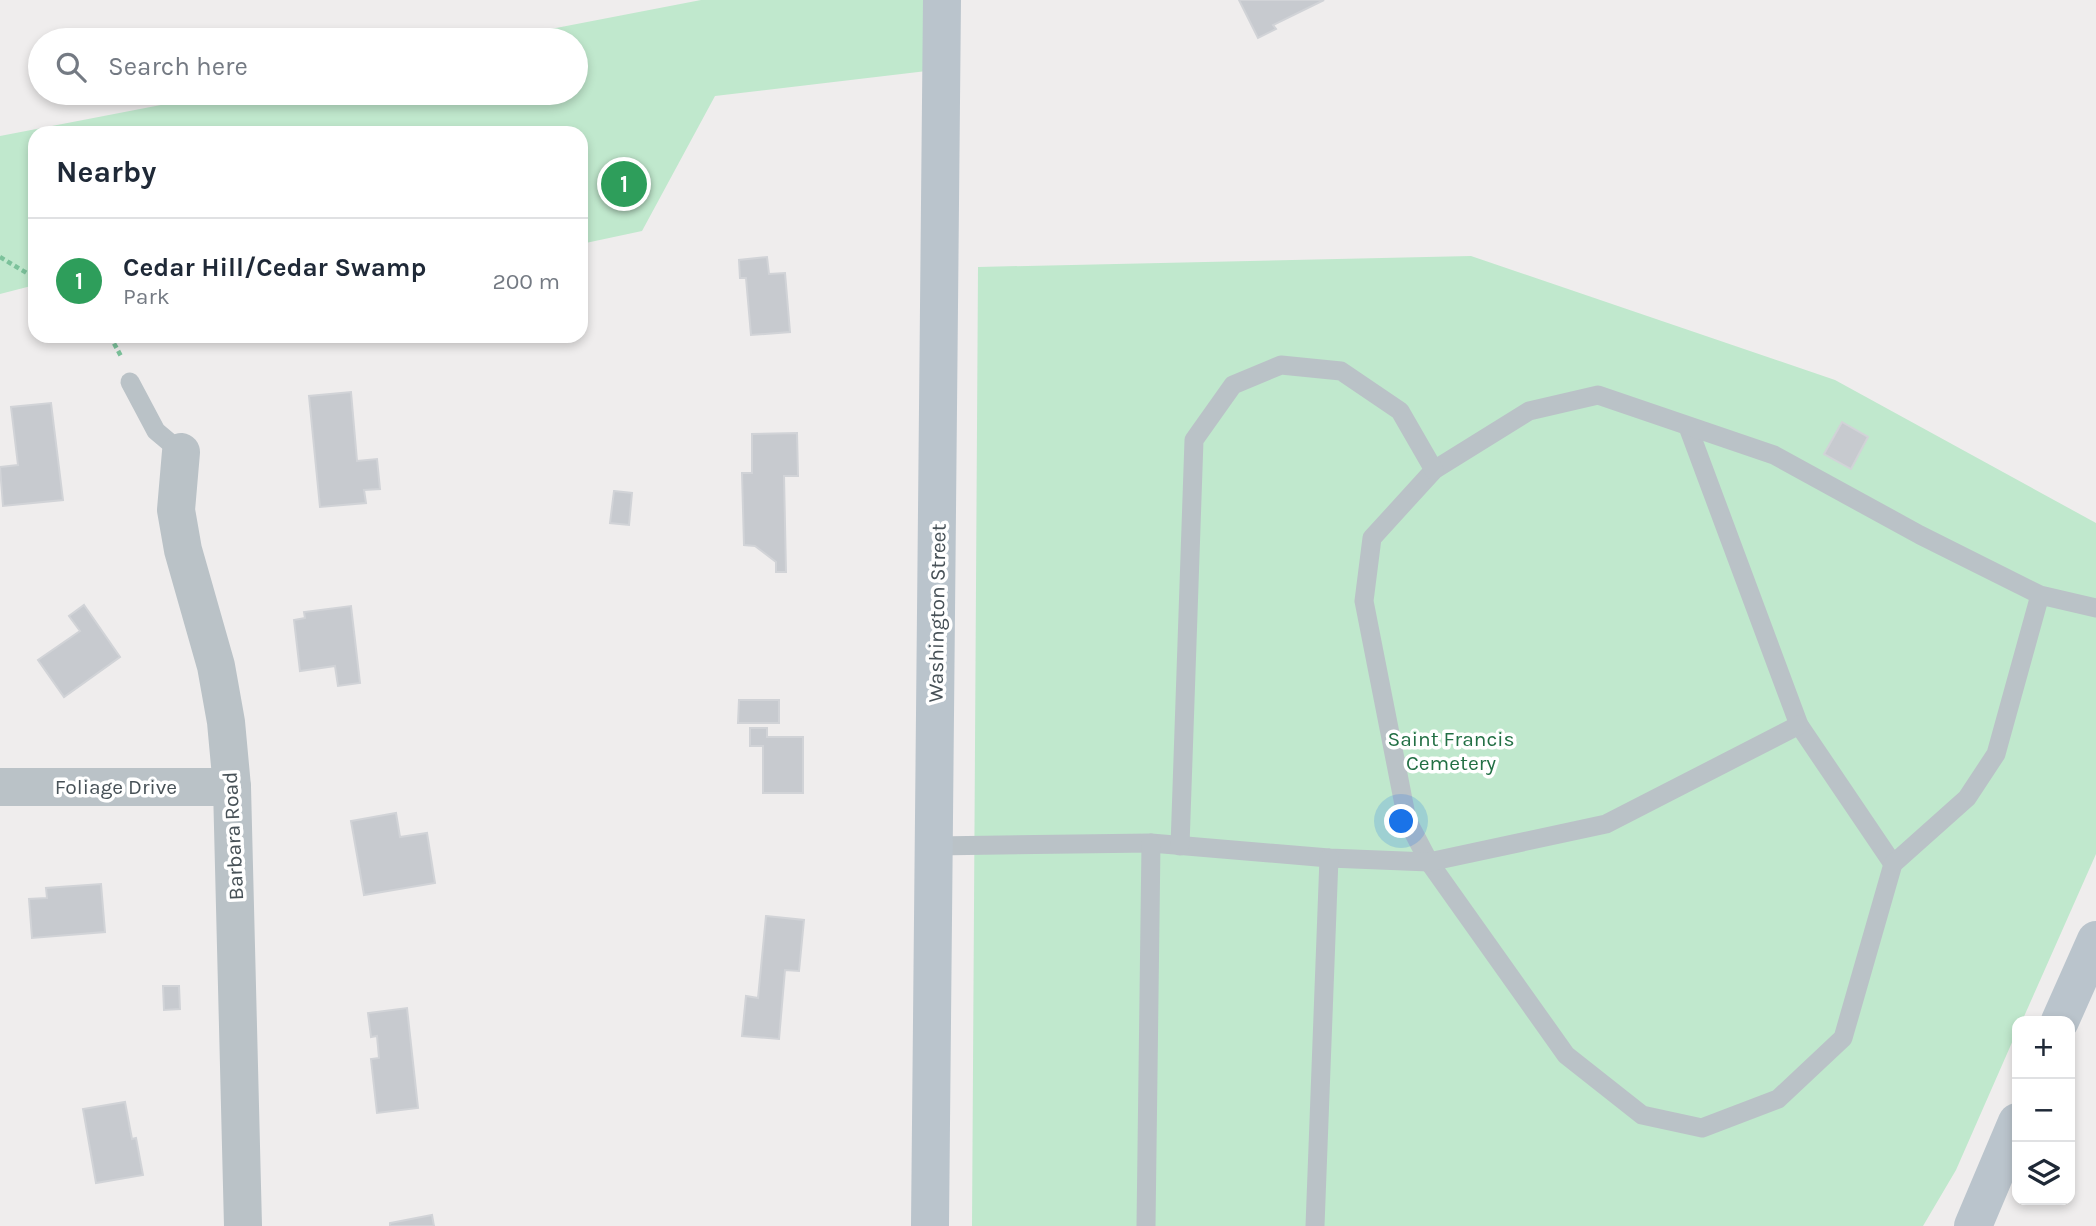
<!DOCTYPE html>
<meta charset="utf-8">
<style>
body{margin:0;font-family:Karla,sans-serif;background:#f6f6f7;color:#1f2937}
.controls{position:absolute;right:21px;bottom:21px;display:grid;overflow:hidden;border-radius:14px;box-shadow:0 4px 10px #0003}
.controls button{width:63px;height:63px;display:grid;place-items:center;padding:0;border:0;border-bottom:2px solid #e0e1e3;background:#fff;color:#1f2937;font:35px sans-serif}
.you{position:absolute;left:1402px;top:822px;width:24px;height:24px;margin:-18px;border:5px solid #fff;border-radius:50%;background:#1a73e8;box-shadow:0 0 0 10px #1a73e833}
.badge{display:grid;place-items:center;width:46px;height:46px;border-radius:50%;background:#2f7ac7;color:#fff;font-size:23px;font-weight:700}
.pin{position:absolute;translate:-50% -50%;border:4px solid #fff;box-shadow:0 2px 7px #0006}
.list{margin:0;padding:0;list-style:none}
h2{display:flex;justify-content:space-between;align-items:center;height:91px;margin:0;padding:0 28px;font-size:30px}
h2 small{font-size:23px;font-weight:400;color:#747a83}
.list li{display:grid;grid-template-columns:46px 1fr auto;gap:21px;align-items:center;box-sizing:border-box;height:126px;padding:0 28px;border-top:2px solid #e0e1e3}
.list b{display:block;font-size:26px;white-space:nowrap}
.list p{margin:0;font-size:23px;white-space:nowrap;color:#747a83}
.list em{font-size:23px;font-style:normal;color:#747a83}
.icon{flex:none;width:38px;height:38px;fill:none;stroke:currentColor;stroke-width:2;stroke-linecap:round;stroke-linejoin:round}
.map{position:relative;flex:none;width:2096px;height:1226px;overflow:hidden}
.search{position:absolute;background:#fff;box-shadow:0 4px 10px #0003;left:28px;top:28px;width:560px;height:77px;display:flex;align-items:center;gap:18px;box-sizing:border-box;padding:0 24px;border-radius:38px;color:#747a83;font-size:26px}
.panel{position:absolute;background:#fff;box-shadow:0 4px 10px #0003;left:28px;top:126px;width:560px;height:217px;border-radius:21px}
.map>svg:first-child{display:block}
.green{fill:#c0e8cd}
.building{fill:#c7cacf;stroke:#d1d3d7;stroke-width:2}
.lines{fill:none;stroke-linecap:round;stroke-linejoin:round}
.path{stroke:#7cc29b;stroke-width:4.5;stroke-dasharray:5 3.5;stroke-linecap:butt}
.lane{stroke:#bac2c7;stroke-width:19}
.street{stroke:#bac2c7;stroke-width:38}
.secondary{stroke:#bac4cc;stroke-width:38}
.labels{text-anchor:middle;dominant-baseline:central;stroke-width:7;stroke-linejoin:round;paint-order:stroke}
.street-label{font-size:21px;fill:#475157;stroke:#fff}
.park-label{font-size:21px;fill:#226f44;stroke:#fff}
</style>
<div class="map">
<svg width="2096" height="1226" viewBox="0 0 2096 1226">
<rect width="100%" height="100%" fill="#efeded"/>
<g class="green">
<polygon points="701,0 934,0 952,68 715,96 642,231 581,244 581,133 35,133 35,285 0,294 0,136 223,93 576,93 576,40 494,40"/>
<polygon points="1471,256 1835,380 2096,523 2096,854 2022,1021 2017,1021 2017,1031 1956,1170 1923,1226 972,1226 978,267"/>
</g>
<g class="building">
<polygon points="1239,0 1324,0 1273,25 1276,29 1258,38"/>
<polygon points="767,257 769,274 785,273 790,332 751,335 746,278 740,278 739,260"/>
<polygon points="351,392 357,461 377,459 380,489 364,490 366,503 320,507 309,396"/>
<polygon points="51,403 63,500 3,506 0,467 18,465 11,407"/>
<polygon points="1842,422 1868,437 1851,469 1824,454"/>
<polygon points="797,433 798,476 784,476 786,572 776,572 776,562 755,546 744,545 742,473 752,473 752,434"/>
<polygon points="614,491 632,493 629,525 610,523"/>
<polygon points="84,605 120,657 64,697 38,660 80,631 69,616"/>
<polygon points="351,606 360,683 338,686 335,666 300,671 294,620 305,618 304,612"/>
<polygon points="739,700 779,700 779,723 738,723"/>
<polygon points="750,728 767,728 767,737 803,737 803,793 763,793 763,746 750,746"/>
<polygon points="396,813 400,837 427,833 435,883 364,895 351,821"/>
<polygon points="101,884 105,932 32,938 29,899 47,898 46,888"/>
<polygon points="766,916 804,920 799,971 785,970 779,1039 742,1036 746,996 758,998"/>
<polygon points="163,986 179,986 180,1009 164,1010"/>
<polygon points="407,1008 418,1108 377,1113 371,1059 379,1058 377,1036 371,1037 368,1013"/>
<polygon points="125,1102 132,1139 136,1138 143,1175 96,1183 83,1109"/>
<polygon points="432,1215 434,1226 390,1226 390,1223"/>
</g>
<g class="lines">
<g class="path">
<polyline points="0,257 35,278"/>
<polyline points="110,336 122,358"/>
</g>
<g class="lane">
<polyline points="130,382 156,431 181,452"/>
<polyline points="1688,427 1799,725 1893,864"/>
<polyline points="2040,595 1996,754 1967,798 1893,864 1843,1038 1778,1099 1702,1128 1642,1115 1566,1055 1429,862 1407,820 1364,601 1372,538 1434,470 1529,411 1598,395 1774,455 1920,535 2040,595 2096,608"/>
<polyline points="934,846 1151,843 1329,858 1429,862 1606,824 1799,725"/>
<polyline points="1180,846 1194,440 1233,385 1281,365 1341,371 1400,411 1434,470"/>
<polyline points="1146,1226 1151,843"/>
<polyline points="1315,1226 1329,858"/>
</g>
<g class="street">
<polyline points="181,452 176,510 183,550 216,666 226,722 232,787 243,1226"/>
<polyline points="0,787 232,787"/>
</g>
<g class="secondary">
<polyline points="2060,1021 2096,940"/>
<polyline points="930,1226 942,0"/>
<polyline points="1973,1226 2017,1122"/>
</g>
</g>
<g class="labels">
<g class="street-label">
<text transform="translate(937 613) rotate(-89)">Washington Street</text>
<text x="116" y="787">Foliage Drive</text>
<text transform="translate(233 836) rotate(-93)">Barbara Road</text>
</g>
<g class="park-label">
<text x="1451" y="739">Saint Francis<tspan x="1451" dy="24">Cemetery</tspan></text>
</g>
</g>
</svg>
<div class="controls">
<button>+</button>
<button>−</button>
<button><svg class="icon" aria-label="layers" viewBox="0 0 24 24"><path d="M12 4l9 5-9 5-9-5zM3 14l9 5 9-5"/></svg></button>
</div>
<div class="you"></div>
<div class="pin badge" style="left:624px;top:184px;background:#2e9e5b">1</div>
<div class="search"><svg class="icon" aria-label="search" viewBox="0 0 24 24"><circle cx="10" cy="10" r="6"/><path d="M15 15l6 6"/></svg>Search here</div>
<section class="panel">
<h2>Nearby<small></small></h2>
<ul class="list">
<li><span class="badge" style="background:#2e9e5b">1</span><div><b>Cedar Hill/Cedar Swamp</b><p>Park</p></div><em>200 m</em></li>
</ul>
</section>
</div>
